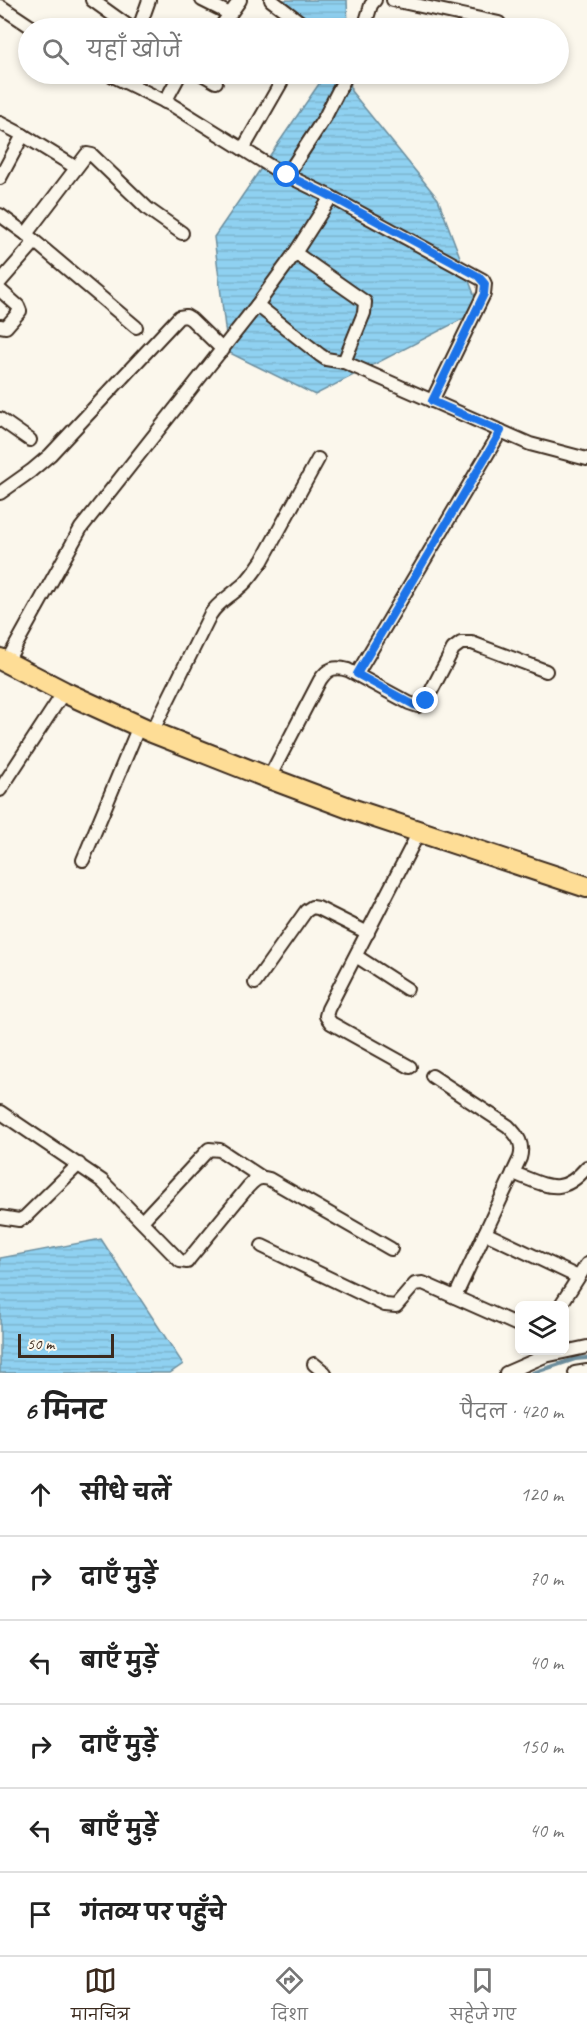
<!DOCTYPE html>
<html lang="hi">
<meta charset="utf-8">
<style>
body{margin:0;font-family:Caveat,"Playpen Sans Deva",sans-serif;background:#f2f2f2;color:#222}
.controls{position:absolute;right:18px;bottom:18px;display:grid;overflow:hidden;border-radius:9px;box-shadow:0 3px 9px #0003}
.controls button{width:54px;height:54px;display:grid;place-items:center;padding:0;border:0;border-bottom:2px solid #e0e0e0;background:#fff;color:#222;font:30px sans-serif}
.scale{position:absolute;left:18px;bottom:15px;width:96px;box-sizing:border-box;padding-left:6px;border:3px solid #3b2a1e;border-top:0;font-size:16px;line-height:21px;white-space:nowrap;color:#3b2a1e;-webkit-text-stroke:4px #fbf7ec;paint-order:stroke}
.stop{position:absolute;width:18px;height:18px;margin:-14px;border:4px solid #1a73e8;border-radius:50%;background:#fff}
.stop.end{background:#1a73e8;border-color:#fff;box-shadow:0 2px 6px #0008}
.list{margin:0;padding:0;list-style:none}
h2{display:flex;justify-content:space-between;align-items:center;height:78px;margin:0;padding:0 24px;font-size:26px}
h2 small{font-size:20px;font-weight:400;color:#767676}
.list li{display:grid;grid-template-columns:39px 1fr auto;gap:18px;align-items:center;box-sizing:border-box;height:84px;padding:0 24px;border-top:2px solid #e0e0e0}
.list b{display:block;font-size:22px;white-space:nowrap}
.list em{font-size:20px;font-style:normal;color:#767676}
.icon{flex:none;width:33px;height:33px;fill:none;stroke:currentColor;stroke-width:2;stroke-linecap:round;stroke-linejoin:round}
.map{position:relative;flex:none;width:587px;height:1373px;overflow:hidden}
.search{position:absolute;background:#fff;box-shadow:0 3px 9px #0003;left:18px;right:18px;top:18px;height:66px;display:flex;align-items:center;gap:15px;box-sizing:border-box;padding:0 21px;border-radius:33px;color:#767676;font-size:22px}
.sheet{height:582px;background:#fff}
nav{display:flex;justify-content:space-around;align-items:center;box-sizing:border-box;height:84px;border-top:2px solid #e0e0e0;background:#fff;font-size:16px;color:#767676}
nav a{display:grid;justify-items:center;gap:3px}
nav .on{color:#3b2a1e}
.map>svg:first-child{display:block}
.water{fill:url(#water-rules);stroke:#6d8e9d;stroke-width:1.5}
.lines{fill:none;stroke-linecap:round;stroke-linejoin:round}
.stream{stroke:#6d8e9d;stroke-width:4}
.street-casing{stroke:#3b2a1e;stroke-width:16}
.primary-casing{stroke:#3b2a1e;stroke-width:24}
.street{stroke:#fbf7ec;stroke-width:12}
.primary{stroke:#fedd96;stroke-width:20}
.route{stroke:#1a73e8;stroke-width:8}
</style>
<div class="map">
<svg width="587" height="1373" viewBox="0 0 587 1373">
<defs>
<pattern id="water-rules" width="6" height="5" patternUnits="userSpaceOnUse" patternTransform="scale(1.5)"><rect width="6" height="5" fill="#8fd1f1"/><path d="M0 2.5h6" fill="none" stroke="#7cb4ce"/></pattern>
</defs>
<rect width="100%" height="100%" fill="#fbf7ec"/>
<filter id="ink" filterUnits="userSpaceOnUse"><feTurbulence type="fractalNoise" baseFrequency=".0167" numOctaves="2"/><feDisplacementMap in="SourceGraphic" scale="12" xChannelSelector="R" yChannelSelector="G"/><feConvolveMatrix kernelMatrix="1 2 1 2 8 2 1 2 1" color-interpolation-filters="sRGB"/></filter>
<g filter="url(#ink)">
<g class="water">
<polygon points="269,0 347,0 348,28 288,28"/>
<polygon points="317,74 350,74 351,91 438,199 480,310 315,395 228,352 214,237 321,81"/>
<polygon points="101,1239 183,1364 170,1373 0,1373 0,1258"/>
</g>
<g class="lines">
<polyline class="stream" points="533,1373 575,1359 587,1358"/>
<defs>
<g id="street">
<polyline points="92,0 131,28"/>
<polyline points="202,0 230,14"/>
<polyline points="271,0 308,28"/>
<polyline points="393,0 499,23"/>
<polyline points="0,6 33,28"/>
<polyline points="139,28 149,0"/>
<polyline points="220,28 240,0"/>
<polyline points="364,28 371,5 375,0"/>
<polyline points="109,74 172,105 278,171 331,197 483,280 485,284 484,294 432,401"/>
<polyline points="202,74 216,82"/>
<polyline points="165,102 180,74"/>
<polyline points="0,123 23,135 75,167"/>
<polyline points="243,149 286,74"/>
<polyline points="287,175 325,117 347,74"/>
<polyline points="0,178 23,135"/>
<polyline points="0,215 26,234 136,327"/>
<polyline points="26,234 87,154 92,155 148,209 182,233"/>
<polyline points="295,253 365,302 364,313 344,362"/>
<polyline points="0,282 35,242"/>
<polyline points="0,290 18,306 20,311 6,327 0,326"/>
<polyline points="257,305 320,355 326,359 344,362 530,444 587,459"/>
<polyline points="0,419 30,440"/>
<polyline points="0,493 31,471 50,455 179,317 186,316 191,319 223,350"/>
<polyline points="6,663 81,528 257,305 295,253 331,197"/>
<polyline points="357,674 501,431"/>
<path d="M152,732L210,615C218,602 228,598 239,588C249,581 255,570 262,561L318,459"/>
<path d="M269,778L320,680C328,668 335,666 348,670L409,703L418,706L426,701L453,649L461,643H472L546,671"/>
<polyline points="0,790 64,692"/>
<polyline points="83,860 139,726"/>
<polyline points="356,956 407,989"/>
<polyline points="255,983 306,911 312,907 318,908 368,933"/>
<polyline points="410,1067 331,1023 326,1016 328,1009 419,832"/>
<path d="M432,1076L508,1126C518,1136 524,1144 520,1158L455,1297"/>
<path d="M0,1112L102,1181L180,1261L187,1262L189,1259L248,1187C255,1180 258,1176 269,1179L391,1249"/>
<path d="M513,1173C546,1185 561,1198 587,1167"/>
<polyline points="0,1217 19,1220 25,1217 79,1164"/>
<polyline points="142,1221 209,1149 220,1150 261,1177"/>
<polyline points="485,1233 578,1277"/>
<polyline points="262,1246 385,1305 396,1306 415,1284 423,1283 520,1326"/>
<polyline points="560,1306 587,1264"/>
<polyline points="314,1364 325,1373"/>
<polyline points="506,1373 545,1356 587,1347"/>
<polyline points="575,1373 587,1371"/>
</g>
<polyline id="primary" points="0,659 64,692 152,732 269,778 357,811 587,887"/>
</defs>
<use href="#street" class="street-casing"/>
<use href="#primary" class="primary-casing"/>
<use href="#street" class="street"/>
<use href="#primary" class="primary"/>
</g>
</g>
<g class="lines" filter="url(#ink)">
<polyline class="route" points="287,175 332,197 478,276 485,284 484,294 432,401 501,431 357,674 414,705 418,706 426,701"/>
</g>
</svg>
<div class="controls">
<button><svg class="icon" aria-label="layers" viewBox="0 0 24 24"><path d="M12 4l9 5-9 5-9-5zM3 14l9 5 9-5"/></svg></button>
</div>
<div class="scale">50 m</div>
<div class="stop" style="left:287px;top:175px"></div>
<div class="stop end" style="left:426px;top:701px"></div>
<div class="search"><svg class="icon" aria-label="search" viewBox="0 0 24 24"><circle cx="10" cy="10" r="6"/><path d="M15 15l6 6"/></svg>यहाँ खोजें</div>
</div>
<section class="sheet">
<h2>6 मिनट<small>पैदल · 420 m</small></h2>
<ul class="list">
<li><svg class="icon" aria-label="ahead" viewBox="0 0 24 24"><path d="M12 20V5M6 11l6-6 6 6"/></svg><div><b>सीधे चलें</b></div><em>120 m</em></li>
<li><svg class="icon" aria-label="right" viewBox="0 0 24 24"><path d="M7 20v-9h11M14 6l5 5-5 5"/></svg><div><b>दाएँ मुड़ें</b></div><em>70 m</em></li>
<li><svg class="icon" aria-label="left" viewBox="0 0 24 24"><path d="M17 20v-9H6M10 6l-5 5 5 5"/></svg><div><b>बाएँ मुड़ें</b></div><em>40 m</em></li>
<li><svg class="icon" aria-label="right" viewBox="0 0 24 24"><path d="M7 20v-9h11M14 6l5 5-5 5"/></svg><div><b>दाएँ मुड़ें</b></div><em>150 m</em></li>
<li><svg class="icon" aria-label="left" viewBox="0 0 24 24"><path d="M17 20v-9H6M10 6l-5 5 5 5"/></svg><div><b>बाएँ मुड़ें</b></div><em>40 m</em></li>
<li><svg class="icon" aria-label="arrive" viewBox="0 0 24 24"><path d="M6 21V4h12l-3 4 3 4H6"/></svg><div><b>गंतव्य पर पहुँचे</b></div></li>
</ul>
</section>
<nav>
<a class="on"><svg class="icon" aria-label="map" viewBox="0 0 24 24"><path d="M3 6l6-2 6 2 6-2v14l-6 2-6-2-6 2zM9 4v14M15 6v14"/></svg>मानचित्र</a>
<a><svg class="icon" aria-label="directions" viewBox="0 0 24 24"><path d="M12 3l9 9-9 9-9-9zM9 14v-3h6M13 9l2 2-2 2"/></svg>दिशा</a>
<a><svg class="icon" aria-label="saved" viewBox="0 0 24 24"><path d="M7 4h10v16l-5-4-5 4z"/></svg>सहेजे गए</a>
</nav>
